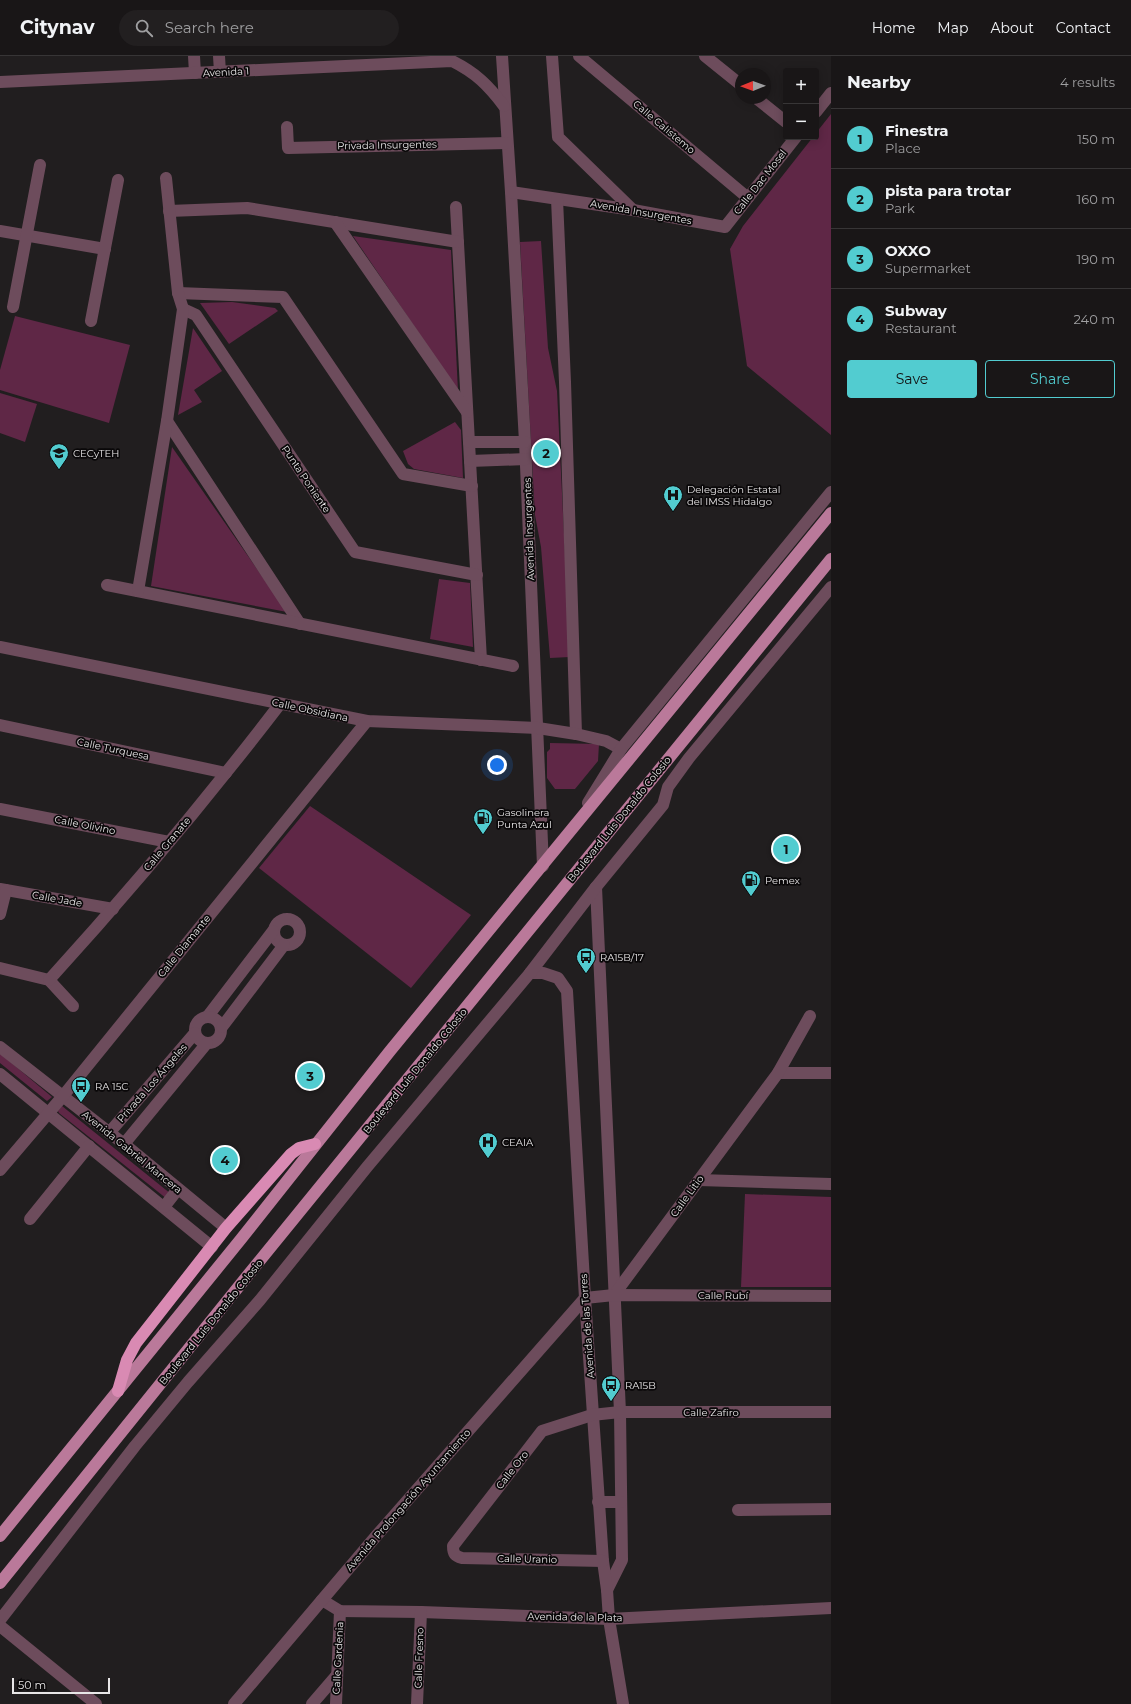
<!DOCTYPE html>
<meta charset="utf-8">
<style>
body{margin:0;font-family:Montserrat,sans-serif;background:#221f20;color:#f1f3f6}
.controls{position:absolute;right:12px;top:12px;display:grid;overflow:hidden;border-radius:4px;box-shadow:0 2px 10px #0003}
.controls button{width:36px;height:36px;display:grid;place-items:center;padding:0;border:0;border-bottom:1px solid #373536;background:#191617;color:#f1f3f6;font:20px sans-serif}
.compass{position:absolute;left:735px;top:12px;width:36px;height:36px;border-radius:50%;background:#191617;box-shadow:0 2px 10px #0003;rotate:269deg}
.scale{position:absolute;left:12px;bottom:10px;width:98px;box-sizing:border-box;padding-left:4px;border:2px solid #e8e6e7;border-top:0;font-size:11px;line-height:14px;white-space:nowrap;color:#e8e6e7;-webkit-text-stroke:3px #0a0809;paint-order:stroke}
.you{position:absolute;left:497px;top:709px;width:14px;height:14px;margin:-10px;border:3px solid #fff;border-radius:50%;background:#1a73e8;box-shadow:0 0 0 6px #1a73e833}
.badge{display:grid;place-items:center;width:26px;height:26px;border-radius:50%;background:#52ccd0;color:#111;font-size:13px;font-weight:700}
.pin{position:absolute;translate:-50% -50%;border:2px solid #fff;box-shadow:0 1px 4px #0006}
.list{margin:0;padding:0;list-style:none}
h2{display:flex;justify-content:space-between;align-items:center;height:52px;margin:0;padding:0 16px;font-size:17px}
h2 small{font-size:13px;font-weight:400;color:#9f9fa1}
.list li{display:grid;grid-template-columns:26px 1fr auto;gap:12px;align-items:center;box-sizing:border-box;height:60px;padding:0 16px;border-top:1px solid #373536}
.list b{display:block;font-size:15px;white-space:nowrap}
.list p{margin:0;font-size:13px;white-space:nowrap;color:#9f9fa1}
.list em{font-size:13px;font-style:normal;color:#9f9fa1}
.actions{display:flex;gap:8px;padding:12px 16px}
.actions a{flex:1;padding:9px 0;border:1px solid #52ccd0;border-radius:4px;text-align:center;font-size:14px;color:#52ccd0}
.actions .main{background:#52ccd0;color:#111}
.icon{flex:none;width:22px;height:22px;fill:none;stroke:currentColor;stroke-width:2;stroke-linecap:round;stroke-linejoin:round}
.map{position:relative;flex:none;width:831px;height:1648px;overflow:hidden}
header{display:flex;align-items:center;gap:24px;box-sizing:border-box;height:56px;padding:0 20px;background:#191617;border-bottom:1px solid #373536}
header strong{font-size:19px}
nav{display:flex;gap:22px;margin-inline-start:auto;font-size:14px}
.search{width:280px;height:36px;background:#221f20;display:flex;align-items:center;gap:10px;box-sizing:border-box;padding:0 14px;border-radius:22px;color:#9f9fa1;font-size:15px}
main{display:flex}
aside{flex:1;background:#191617}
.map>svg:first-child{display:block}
.green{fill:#5f2746}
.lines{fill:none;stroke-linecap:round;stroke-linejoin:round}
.minor{stroke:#6d4c5c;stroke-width:12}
.major{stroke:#ba799a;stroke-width:12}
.highway{stroke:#d98ab3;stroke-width:12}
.labels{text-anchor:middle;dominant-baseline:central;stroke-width:3.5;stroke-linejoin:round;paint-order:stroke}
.street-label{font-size:10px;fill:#e8e6e7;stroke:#0a0809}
.poi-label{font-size:10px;fill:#e8e6e7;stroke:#0a0809;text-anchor:start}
</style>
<header>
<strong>Citynav</strong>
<div class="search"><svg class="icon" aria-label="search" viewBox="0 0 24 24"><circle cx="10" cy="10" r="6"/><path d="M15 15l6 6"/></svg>Search here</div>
<nav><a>Home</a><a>Map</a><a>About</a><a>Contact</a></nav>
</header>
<main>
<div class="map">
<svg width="831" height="1648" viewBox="0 0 831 1648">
<rect width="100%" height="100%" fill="#211e1f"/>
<g class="green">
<polygon points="831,58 831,379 747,310 730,193 743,170 813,81 816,81 816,77"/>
<polygon points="353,180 451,194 458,335"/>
<polygon points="541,185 548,292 557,335 570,601 550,602 541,491 535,459 520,186"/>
<polygon points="232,246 275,252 278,255 229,288 200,247"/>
<polygon points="15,260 130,289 109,367 0,334 0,314"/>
<polygon points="193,272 222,315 194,334 202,346 178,359"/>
<polygon points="0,337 37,348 25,386 0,377"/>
<polygon points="455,366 461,374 463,422 414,413 408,408 403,395"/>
<polygon points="172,391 287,556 151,530"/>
<polygon points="439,523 470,527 473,591 430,583"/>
<polygon points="550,687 599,688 598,705 575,733 555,733 547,722 547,696 550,693"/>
<polygon points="310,750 471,859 411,932 259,812"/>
<polygon points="0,998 2,999 52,1041 47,1045 0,1007"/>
<polygon points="62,1050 171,1138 167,1143 59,1057 58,1055"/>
<polygon points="745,1138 831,1141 831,1231 741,1231"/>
</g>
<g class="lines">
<g class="minor">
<polyline points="194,0 195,17"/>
<polyline points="219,0 220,16"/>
<polyline points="502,0 511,136 525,386 543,810"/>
<polyline points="552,0 558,81 633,154"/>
<polyline points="579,0 748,142"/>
<polyline points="705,0 741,29"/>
<path d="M0,26L452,5C476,17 488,29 504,50"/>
<polyline points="756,42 786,66"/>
<polyline points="816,56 831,37"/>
<polyline points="287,71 288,92 507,87"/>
<polyline points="511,136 633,154 725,171 796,81"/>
<polyline points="557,143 565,326 576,678"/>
<polyline points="456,151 481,604"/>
<polyline points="169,155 247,152 458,186"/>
<polyline points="335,166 467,356"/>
<polyline points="0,175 105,193"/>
<polyline points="178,237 283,241 403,418 472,430"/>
<polyline points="13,251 40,109"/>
<polyline points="183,253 196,259 355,496 477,519"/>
<polyline points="91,265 118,124"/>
<polyline points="167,365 300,568"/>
<polyline points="469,386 525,386"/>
<polyline points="470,405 526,403"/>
<polyline points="107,529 513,610"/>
<polyline points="138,535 167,365 183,253 178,237 166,122"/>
<polyline points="0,591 367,665 538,672 576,678 606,685 621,693"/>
<polyline points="0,669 226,717"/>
<polyline points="588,747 621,693 831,436"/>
<polyline points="0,753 169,786"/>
<polyline points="596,831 620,1356 622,1504 607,1534"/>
<polyline points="0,833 113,853"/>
<polyline points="0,858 6,834"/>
<circle cx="287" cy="876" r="13"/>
<polyline points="0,912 49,924 73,950"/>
<polyline points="530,917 543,917 558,922 567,935 585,1242 603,1505 607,1534 609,1563 623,1648"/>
<path d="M49,924C130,835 207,743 280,648"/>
<polyline points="208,960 273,875"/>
<circle cx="208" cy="974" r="13"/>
<polyline points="222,971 284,889"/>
<polyline points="0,991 124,1088 226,1172"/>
<polyline points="778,1017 831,1017"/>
<polyline points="0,1018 212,1191"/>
<polyline points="109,1077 195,977"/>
<polyline points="124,1088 207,987"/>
<polyline points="0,1114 63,1040 367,665"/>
<polyline points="699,1124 831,1128"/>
<polyline points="164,1151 178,1133"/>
<polyline points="30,1163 89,1090"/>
<polyline points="614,1239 778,1017 810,960"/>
<polyline points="585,1242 614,1239 831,1240"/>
<polyline points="598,1446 621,1446"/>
<polyline points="738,1454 831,1453"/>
<path d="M603,1505L462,1502C455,1500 453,1498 453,1490L542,1375L592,1359L620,1356H831"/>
<polyline points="322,1544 340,1555 421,1556 609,1563 831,1552"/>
<polyline points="0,1564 135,1390 188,1326 260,1244 367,1111 530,917 596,831 663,749 668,731 689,702 831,531"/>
<polyline points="0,1570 96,1648"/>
<polyline points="234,1648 377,1479 585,1242"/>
<polyline points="312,1648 337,1619"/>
<polyline points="336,1648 340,1555"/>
<polyline points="417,1648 421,1556"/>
</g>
<g class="major">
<polyline points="0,1480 241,1183 390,995 831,457"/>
<polyline points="0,1527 248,1219 831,503"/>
</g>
<polyline class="highway" points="118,1335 127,1304 136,1287 226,1172 291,1098 299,1092 315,1088"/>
</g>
<defs>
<symbol id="school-pin" viewBox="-11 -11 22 30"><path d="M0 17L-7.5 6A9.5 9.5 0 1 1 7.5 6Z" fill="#52ccd0" stroke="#0a0809"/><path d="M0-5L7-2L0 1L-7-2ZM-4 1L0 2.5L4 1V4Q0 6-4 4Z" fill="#111"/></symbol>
<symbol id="hospital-pin" viewBox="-11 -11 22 30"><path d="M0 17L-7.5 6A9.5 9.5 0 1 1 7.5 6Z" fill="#52ccd0" stroke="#0a0809"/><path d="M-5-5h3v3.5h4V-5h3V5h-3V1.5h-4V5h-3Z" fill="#111"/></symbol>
<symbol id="fuel-pin" viewBox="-11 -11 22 30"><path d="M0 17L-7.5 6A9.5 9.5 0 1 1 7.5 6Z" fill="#52ccd0" stroke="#0a0809"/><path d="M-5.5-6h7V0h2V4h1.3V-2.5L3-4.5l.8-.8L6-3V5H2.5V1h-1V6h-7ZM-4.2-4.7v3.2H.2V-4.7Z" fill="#111"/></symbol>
<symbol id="bus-pin" viewBox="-11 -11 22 30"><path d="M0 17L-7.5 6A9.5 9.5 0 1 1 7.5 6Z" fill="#52ccd0" stroke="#0a0809"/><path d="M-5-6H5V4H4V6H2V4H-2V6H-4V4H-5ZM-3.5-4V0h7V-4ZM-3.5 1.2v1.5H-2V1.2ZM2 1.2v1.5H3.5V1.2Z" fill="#111"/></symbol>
</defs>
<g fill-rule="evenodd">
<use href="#school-pin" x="48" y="386" width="22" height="30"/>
<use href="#hospital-pin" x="662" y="428" width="22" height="30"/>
<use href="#fuel-pin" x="472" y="751" width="22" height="30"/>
<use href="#fuel-pin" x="740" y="813" width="22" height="30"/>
<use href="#bus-pin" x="575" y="890" width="22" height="30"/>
<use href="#bus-pin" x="70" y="1019" width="22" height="30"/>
<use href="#hospital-pin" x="477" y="1075" width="22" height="30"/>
<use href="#bus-pin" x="600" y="1318" width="22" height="30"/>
</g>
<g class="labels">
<g class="street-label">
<text transform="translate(226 16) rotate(-3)">Avenida 1</text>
<text transform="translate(664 71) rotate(40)">Calle Calistemo</text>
<text transform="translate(387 89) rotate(-1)">Privada Insurgentes</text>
<text transform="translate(760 126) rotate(-52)">Calle Dac Mosel</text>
<text transform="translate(641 156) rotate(10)">Avenida Insurgentes</text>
<text transform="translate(306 423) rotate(56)">Punta Poniente</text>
<text transform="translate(529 473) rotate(-92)">Avenida Insurgentes</text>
<text transform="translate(310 654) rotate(12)">Calle Obsidiana</text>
<text transform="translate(113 693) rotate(12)">Calle Turquesa</text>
<text transform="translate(619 763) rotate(-51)">Boulevard Luis Donaldo Colosio</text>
<text transform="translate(85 769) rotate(11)">Calle Olivino</text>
<text transform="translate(167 788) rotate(-50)">Calle Granate</text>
<text transform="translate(57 843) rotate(10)">Calle Jade</text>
<text transform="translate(184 890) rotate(-51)">Calle Diamante</text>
<text transform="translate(415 1015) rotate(-51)">Boulevard Luis Donaldo Colosio</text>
<text transform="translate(152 1027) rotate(-49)">Privada Los Ángeles</text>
<text transform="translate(132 1096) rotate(39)">Avenida Gabriel Mancera</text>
<text transform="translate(687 1140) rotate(-54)">Calle Litio</text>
<text x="723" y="1239">Calle Rubí</text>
<text transform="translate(211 1266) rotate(-51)">Boulevard Luis Donaldo Colosio</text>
<text transform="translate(587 1270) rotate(-94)">Avenida de las Torres</text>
<text x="711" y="1356">Calle Zafiro</text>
<text transform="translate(512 1414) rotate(-52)">Calle Oro</text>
<text transform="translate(408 1444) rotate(-49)">Avenida Prolongación Ayuntamiento</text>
<text transform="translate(527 1503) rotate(1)">Calle Uranio</text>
<text transform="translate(575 1561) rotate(1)">Avenida de la Plata</text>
<text transform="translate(338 1602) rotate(-87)">Calle Gardenia</text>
<text transform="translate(419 1602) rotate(-88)">Calle Fresno</text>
</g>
<g class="poi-label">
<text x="73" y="397">CECyTEH</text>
<text x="687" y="433">Delegación Estatal<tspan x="687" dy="12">del IMSS Hidalgo</tspan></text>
<text x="497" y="756">Gasolinera<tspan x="497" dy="12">Punta Azul</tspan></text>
<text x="765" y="824">Pemex</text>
<text x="600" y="901">RA15B/17</text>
<text x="95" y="1030">RA 15C</text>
<text x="502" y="1086">CEAIA</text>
<text x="625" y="1329">RA15B</text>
</g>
</g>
</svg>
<div class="controls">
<button>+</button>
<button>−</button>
</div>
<svg class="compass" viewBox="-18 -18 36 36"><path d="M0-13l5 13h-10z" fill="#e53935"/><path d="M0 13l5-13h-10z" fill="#9f9fa1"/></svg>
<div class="scale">50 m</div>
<div class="you"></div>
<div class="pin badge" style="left:786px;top:793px">1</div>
<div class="pin badge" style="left:546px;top:397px">2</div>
<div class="pin badge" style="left:310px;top:1020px">3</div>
<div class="pin badge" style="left:225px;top:1104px">4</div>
</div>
<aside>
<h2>Nearby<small>4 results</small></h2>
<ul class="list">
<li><span class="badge">1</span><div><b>Finestra</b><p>Place</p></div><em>150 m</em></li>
<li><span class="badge">2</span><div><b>pista para trotar</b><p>Park</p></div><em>160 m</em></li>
<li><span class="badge">3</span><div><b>OXXO</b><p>Supermarket</p></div><em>190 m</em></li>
<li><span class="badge">4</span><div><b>Subway</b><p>Restaurant</p></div><em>240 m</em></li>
</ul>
<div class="actions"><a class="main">Save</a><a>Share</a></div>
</aside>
</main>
